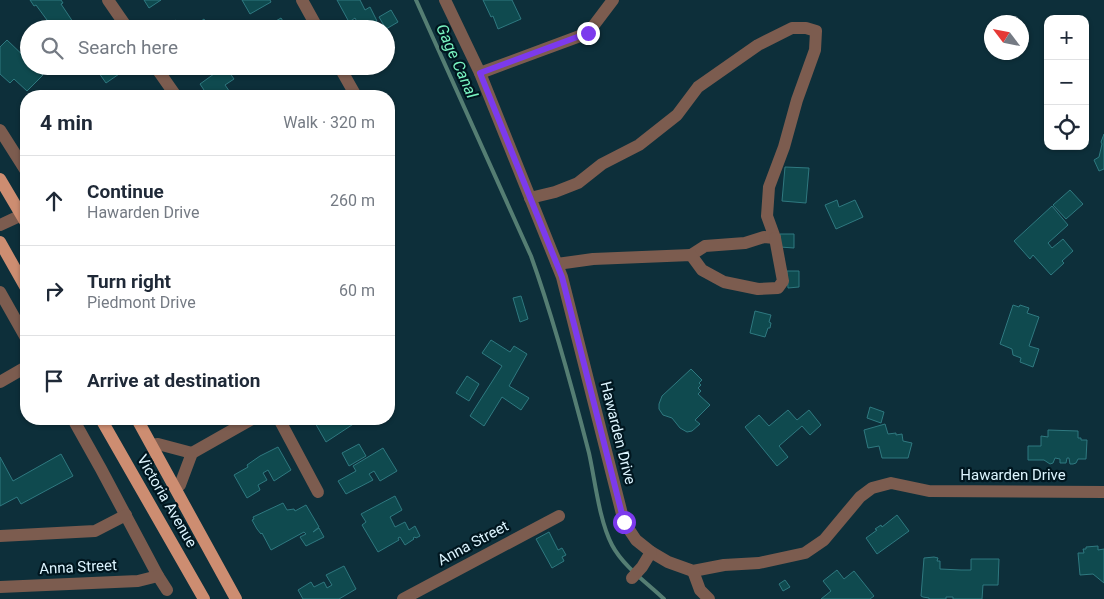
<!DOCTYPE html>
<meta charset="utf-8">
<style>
body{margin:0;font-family:Roboto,sans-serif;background:#f2f2f3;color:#1f2937}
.controls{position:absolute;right:15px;top:15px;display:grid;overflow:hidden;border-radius:10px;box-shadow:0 1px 4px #0004}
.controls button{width:45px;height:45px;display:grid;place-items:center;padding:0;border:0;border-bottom:1px solid #e0e1e3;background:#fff;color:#1f2937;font:25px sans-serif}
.compass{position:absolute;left:984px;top:15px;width:45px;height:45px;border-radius:50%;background:#fff;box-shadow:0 1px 4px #0004;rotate:302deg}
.stop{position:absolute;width:15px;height:15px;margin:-11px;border:4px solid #7c3aed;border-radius:50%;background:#fff}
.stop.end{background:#7c3aed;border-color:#fff;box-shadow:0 1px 5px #0008}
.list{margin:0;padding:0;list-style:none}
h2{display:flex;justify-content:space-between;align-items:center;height:65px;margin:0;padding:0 20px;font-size:21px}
h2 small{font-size:16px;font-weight:400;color:#747a83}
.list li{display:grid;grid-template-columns:32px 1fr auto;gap:15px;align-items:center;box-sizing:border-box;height:90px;padding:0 20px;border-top:1px solid #e0e1e3}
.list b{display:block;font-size:19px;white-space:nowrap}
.list p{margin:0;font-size:16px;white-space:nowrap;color:#747a83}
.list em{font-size:16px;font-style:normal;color:#747a83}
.icon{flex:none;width:28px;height:28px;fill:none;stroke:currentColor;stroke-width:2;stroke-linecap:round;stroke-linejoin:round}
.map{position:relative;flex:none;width:1104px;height:599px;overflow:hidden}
.search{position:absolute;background:#fff;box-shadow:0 1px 4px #0004;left:20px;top:20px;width:375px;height:55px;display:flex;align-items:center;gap:12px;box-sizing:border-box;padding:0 18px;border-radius:28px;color:#747a83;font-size:19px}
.panel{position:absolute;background:#fff;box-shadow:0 1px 4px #0004;left:20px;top:90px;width:375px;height:335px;border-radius:20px}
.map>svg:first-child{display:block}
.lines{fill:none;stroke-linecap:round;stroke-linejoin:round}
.stream{stroke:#557e73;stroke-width:4}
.building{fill:#0f4a4f;stroke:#2f7980}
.minor{stroke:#7c5c4f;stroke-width:12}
.major{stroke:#cd8d71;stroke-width:12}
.route{stroke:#7c3aed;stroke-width:6}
.labels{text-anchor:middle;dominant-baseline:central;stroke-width:4.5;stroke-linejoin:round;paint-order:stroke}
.street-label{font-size:15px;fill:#dcf4fe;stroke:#00161f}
.water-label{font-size:16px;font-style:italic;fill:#78f3c0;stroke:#00161f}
</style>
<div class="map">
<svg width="1104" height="599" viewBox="0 0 1104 599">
<rect width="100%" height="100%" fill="#0d2f3a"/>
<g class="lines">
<path class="stream" d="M416,0L531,256C554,320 572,387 589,453C595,480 599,520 612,545C623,566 647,583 664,599"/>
</g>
<g class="building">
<polygon points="30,0 61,0 63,3 61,4 73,22 62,29 50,29 45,22 47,20 36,5 34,6"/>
<polygon points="144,0 161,0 149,8"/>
<polygon points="242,0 270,0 271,2 250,14"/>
<polygon points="337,0 360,0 365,10 370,7 377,21 361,29 355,18 349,22"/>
<polygon points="483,0 512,0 521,19 498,29 493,16 491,17"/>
<polygon points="391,10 398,22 386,29 379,17"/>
<polygon points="281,18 288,29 262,29"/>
<polygon points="204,19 210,29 190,29"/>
<polygon points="176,20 182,29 166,29 165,28"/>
<polygon points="7,40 29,61 29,66 34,66 43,75 27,91 14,79 10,83 0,74 0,47"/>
<polygon points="94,66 118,66 122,72 106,83"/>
<polygon points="225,66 234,79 225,85 232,95 208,96 200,84"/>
<polygon points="1104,134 1104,169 1099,171 1094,160 1099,157 1102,144 1101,142"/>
<polygon points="785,167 809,168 806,203 782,201"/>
<polygon points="1070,190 1083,204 1066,219 1053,205"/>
<polygon points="837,200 839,207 855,200 863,217 836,229 825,205"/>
<polygon points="1052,206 1068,225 1048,243 1052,248 1063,239 1073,251 1062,261 1064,263 1051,275 1033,255 1030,259 1014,241"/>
<polygon points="780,234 794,234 794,248 780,247"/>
<polygon points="787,271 799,271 799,287 788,288"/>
<polygon points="521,296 528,319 520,322 513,298"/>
<polygon points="1013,305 1019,307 1020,305 1029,308 1027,313 1039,317 1029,346 1039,349 1033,367 1020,362 1021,358 1013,355 1012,349 1000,344"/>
<polygon points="755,311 771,315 769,322 771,323 770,328 768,328 765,337 750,333"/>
<polygon points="491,340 510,352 514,346 527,354 509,386 529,398 521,410 502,397 484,426 470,416 502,366 482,353"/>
<polygon points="691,369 702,380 699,383 701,385 698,388 701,391 698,394 710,405 695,420 700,424 692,431 687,432 680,428 672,418 663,415 659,409 659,404 662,396"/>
<polygon points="467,376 479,384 469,401 456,393"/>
<polygon points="870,407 884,412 881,423 867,418"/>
<polygon points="788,410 797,420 809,410 821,425 810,435 802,426 779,446 788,457 777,466 745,427 759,415 769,426"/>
<polygon points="319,419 361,419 326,442 314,421"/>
<polygon points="885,424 888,434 896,433 896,435 902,434 903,441 912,443 908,458 882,458 879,446 868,448 864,430"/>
<polygon points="1048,430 1078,431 1078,438 1081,438 1081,440 1087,440 1086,459 1078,459 1076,463 1073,464 1070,464 1069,458 1067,458 1066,463 1060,463 1060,459 1055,458 1053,463 1050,464 1044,460 1028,460 1028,446 1041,446 1041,436 1048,437"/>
<polygon points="359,444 366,456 349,466 342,453"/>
<polygon points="278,447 291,470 274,481 268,470 263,473 267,480 258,485 260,490 247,498 234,475 248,467 247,465 260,456"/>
<polygon points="383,448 397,471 380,481 374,471 369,474 373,480 346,494 338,481 356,471 353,466"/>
<polygon points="61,454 73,476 21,504 17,497 0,506 0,457 13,481"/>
<polygon points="395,496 402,510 390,517 395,527 405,522 409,530 415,526 420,536 416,538 415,537 413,538 414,539 405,545 400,537 398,538 399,540 378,552 362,525 366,522 361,514"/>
<polygon points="283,503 287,510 294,509 295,511 306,505 319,527 313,532 319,528 324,537 306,546 300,537 306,534 304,532 271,550 262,533 261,534 257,529 252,520 254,519 253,517"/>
<polygon points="897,515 909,531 877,554 866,538 877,530 875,529 881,525 882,527"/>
<polygon points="549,532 558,550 562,548 566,555 562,557 564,561 552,568 536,539"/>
<polygon points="1098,546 1098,550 1104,549 1104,583 1093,574 1080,575 1078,553 1084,553 1083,549 1086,549 1086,547"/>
<polygon points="934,557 938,558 937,561 940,561 940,569 961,570 971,570 971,559 999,559 998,585 983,585 982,599 953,599 953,597 946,597 946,599 929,599 929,598 923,597 921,596 924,558"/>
<polygon points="344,566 356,589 339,599 303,599 298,590 311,582 314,587 324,582 327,588 332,585 326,575"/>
<polygon points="837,570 844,579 854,571 874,596 870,599 821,599 831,591 823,581"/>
<polygon points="785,580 790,587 783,591 779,584"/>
</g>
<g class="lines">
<g class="minor">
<polyline points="108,0 128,29"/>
<polyline points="302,0 318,29"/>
<polyline points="445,0 480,73 562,277 624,522 636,540 651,552 668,562 693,571 724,565 759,563 805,553 824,540 860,497 872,488 891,483 929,491 1104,492"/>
<polyline points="155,66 176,96"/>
<polyline points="339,66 356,96"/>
<polyline points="480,73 588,33 613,0"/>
<polyline points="0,130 26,171"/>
<polyline points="530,198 555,192 578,183 602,164 639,145 677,115 698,87 758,45 792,28 806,28 816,31 815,50 797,100 784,147 769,187 767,216 775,238 764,237 745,243 705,246 691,255"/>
<polyline points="0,225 26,213"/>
<polyline points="557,264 593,259 691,255 702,270 724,282 758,289 778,288 783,281 775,238"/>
<polyline points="0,292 26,338"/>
<polyline points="0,382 26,367"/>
<polyline points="73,419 101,469 158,576 167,590"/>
<polyline points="279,419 318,492"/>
<polyline points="152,445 158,444 192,453"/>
<polyline points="176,488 180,485 192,453 252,419"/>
<polyline points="0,536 95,531 126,515"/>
<polyline points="693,571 700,590 709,599"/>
<polyline points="632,578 642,567 651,552"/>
<polyline points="0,587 138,581 158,576"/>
<polyline points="403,599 559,516"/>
</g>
<g class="major">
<polyline points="0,179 26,223"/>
<polyline points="0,242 26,288"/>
<polyline points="101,419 204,599"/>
<polyline points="137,419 236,599"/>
</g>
</g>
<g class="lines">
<polyline class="route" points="588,33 480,73 562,277 624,522"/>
</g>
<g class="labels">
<g class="street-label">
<text transform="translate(618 433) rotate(76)">Hawarden Drive</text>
<text x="1013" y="475">Hawarden Drive</text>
<text transform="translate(167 501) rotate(60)">Victoria Avenue</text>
<text transform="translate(473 543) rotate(-28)">Anna Street</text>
<text transform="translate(78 567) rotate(-3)">Anna Street</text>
</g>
<g class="water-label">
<text transform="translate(457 61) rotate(66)">Gage Canal</text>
</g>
</g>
</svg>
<div class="controls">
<button>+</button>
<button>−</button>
<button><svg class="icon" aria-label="locate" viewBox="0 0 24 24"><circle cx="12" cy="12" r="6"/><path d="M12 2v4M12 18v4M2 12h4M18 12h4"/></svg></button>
</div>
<svg class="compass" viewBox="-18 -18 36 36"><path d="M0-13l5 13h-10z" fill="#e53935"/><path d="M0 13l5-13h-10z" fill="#747a83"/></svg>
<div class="stop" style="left:624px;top:522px"></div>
<div class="stop end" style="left:588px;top:33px"></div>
<div class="search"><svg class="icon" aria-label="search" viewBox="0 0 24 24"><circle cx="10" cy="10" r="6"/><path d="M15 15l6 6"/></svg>Search here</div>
<section class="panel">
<h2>4 min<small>Walk · 320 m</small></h2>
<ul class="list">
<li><svg class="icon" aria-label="ahead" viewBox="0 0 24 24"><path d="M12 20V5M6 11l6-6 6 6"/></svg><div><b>Continue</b><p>Hawarden Drive</p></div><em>260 m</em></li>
<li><svg class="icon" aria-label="right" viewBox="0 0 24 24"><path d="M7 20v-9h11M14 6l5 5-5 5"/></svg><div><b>Turn right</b><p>Piedmont Drive</p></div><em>60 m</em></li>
<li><svg class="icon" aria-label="arrive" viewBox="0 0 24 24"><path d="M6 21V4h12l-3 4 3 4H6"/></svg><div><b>Arrive at destination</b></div></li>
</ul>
</section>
</div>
